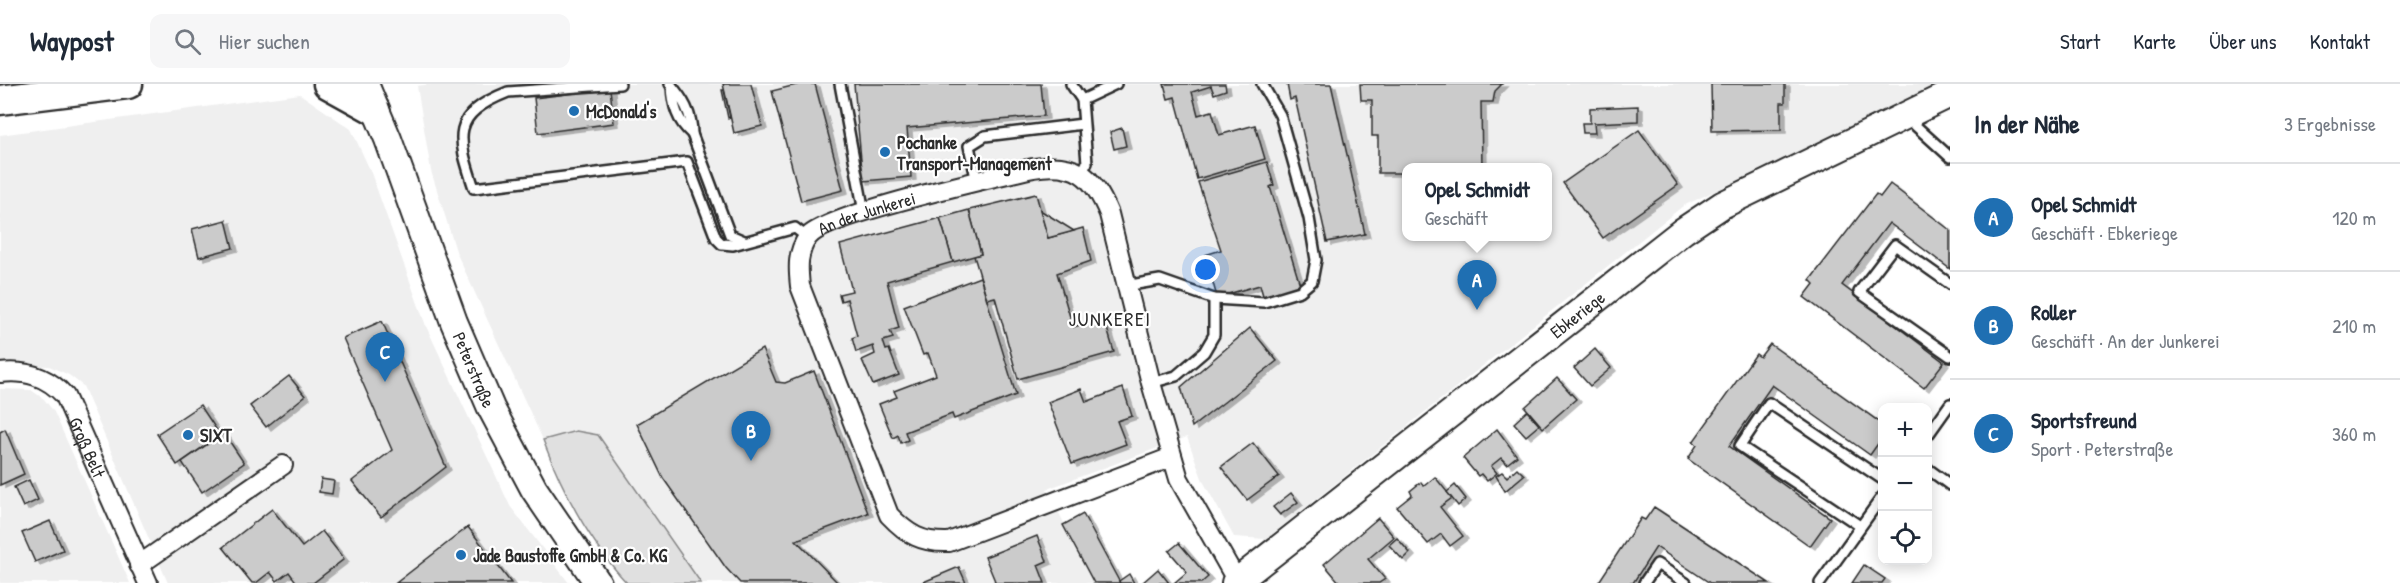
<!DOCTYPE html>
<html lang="de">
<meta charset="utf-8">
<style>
body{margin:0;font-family:"Patrick Hand",sans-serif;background:#f6f6f7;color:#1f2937}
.controls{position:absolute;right:18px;bottom:18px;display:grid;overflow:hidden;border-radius:12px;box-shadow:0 3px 15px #0003}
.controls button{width:54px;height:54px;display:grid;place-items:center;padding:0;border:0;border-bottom:2px solid #e0e1e3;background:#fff;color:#1f2937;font:30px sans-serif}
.you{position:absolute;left:1206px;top:186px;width:21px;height:21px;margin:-15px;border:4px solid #fff;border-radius:50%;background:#1a73e8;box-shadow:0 0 0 9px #1a73e833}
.badge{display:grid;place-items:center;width:39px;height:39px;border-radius:50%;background:#1f6fb2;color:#fff;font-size:20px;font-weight:700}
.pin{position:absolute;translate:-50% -50px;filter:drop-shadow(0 2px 3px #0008)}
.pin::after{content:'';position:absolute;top:32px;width:21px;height:18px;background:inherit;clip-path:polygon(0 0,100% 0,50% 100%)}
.popup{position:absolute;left:1402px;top:79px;width:150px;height:78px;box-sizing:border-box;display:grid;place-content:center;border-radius:12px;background:#fff;filter:drop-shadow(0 2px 4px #0005);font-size:20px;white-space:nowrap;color:#747a83}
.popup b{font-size:22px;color:#1f2937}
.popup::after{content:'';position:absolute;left:50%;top:100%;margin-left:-12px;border:12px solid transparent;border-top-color:#fff}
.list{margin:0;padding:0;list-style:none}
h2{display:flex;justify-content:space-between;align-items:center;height:78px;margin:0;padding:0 24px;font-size:26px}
h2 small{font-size:20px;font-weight:400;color:#747a83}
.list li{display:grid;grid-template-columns:39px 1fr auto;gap:18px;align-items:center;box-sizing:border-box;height:108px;padding:0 24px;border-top:2px solid #e0e1e3}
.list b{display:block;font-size:22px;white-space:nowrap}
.list p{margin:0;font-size:20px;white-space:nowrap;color:#747a83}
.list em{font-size:20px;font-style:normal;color:#747a83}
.icon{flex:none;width:33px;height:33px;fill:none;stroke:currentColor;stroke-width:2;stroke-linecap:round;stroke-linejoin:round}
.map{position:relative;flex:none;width:1950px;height:499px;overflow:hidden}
header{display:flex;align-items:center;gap:36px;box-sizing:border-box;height:84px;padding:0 30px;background:#fff;border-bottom:2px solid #e0e1e3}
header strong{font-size:28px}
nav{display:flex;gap:33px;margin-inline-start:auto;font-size:21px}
.search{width:420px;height:54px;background:#f6f6f7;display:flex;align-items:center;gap:15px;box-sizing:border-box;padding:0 21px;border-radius:12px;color:#747a83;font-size:22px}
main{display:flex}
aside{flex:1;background:#fff}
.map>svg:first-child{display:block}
.built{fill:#efefef;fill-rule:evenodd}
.green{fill:#e0e0e0;stroke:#868686;stroke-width:1.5}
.building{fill:#cbcbcb;stroke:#2b2b2b;stroke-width:1.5;filter:url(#shadow)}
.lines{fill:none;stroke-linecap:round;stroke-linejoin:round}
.lane-casing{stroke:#2b2b2b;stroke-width:14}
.street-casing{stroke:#2b2b2b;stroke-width:22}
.secondary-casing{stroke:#2b2b2b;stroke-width:30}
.primary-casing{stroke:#2b2b2b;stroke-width:33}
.lane{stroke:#fff;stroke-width:9}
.street{stroke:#fff;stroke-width:18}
.secondary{stroke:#fff;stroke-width:26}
.primary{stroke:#fff;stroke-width:28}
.poi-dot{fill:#1f6fb2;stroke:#fff;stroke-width:2}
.labels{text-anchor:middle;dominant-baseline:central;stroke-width:4.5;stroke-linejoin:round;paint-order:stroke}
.poi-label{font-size:18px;font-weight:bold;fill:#2b2b2b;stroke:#fff;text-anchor:start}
.street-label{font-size:18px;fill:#2b2b2b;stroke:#fff}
.neighbourhood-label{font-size:20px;letter-spacing:1.5px;fill:#2b2b2b;stroke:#fff}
</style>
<header>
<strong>Waypost</strong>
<div class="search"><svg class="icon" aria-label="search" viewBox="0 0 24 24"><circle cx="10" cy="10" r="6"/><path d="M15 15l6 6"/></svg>Hier suchen</div>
<nav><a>Start</a><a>Karte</a><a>Über uns</a><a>Kontakt</a></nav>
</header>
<main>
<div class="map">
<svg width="1950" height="499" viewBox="0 0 1950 499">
<defs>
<filter id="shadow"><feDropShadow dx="5" dy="3" stdDeviation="0" flood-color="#0004"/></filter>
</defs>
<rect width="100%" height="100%" fill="#fff"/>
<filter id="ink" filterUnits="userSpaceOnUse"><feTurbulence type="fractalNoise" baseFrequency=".0167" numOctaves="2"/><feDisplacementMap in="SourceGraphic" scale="12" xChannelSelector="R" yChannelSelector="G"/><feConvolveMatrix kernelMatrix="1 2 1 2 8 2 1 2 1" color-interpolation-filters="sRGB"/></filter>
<g filter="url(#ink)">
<g class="built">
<path d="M431,0H1941L1683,122L1266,455L1234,453L1203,397L1187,353L1047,405L1094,499H701L656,437L576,347L543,356L457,170L431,87L417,2ZM1406,83H1547V152H1406Z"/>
<polygon points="300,10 351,45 370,86 426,242 510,422 569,499 168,499 83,302 69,291 49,282 0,281 0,51"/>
<polygon points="0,305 31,306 44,315 54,328 130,499 0,499"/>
</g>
<path class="green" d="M576,347L598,351L701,499H627C589,458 563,408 543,356Z"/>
<g class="building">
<polygon points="723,0 751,0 762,42 734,49"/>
<polygon points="800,0 815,0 843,106 801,117 772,7"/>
<polygon points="854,0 1041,0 1044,32 907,44 911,93 863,97"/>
<polygon points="1164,0 1225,0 1226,6 1214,10 1211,2 1192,8 1198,31 1212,27 1219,51 1255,41 1265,75 1197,95 1175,13 1168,15"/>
<polygon points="1287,0 1331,0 1365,150 1327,158 1295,14 1290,16"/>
<polygon points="1360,0 1502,0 1495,7 1493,18 1481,18 1482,83 1406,83 1406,89 1378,89 1378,52 1372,52 1372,16 1361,16"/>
<polygon points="1711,0 1785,0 1785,19 1781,19 1781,46 1712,47"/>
<polygon points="610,5 614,39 538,49 534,14"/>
<polygon points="722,6 724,6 730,33 728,34"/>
<polygon points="1638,22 1638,37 1594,39 1595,49 1583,49 1582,39 1590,39 1590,24"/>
<polygon points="1122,44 1126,62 1114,65 1110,48"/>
<polygon points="1639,46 1678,101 1603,154 1563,99"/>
<polygon points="1267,78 1274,101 1270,103 1301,204 1264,215 1260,201 1217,213 1205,171 1221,166 1198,98"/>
<polygon points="1890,100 1950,146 1950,185 1889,139 1842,201 1944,278 1924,304 1804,213 1814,200 1810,196 1876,110 1880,113"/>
<polygon points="1036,110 1048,154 1083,144 1091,177 1057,189 1073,243 1104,234 1114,268 1018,295 995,213 987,215 974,172 981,170 969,126"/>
<polygon points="969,126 981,170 953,178 940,134"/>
<polygon points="1040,126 1074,147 1048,154"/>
<polygon points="940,134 953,178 887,197 899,244 890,247 893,254 883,257 886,266 889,265 899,291 873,301 862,276 875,270 873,262 856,268 852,254 857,252 847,215 841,217 839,210 852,207 840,161"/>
<polygon points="226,136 233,164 199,173 192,145"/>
<polygon points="980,193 1016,311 954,335 952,330 905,348 908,356 901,359 898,351 893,354 879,320 897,313 894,307 936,291 928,269 923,271 904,222"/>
<polygon points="382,237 446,383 381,433 352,397 392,366 343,254"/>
<polygon points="1250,244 1277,277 1192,343 1181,303"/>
<polygon points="1770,260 1882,340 1882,354 1870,371 1772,301 1729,362 1830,434 1810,462 1688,375 1697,361 1693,358 1756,270 1760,273"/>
<polygon points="762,265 776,298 785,299 814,287 868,429 796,456 838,499 740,499 726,484 663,394 637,340"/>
<polygon points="1595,265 1611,284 1590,302 1574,284"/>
<polygon points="289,292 305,312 266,343 250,322"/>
<polygon points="1557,294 1576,315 1543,344 1525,323"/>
<polygon points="1123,304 1132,332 1117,337 1126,360 1072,380 1048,318 1081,305 1086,318"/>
<polygon points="200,321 220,351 177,381 157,350"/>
<polygon points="1527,327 1539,341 1526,352 1514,339"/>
<polygon points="5,345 24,390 0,401 0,348"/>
<polygon points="1497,345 1517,372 1507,380 1501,374 1491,382 1497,389 1487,397 1481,390 1478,392 1463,374"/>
<polygon points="224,349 244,379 202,408 182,378"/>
<polygon points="1253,359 1279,392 1247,416 1221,383"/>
<polygon points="1517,384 1524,391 1505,407 1496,392 1502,388 1507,393"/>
<polygon points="1435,393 1452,414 1440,423 1463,452 1450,462 1441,450 1428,460 1397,423 1412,411 1410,407 1421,398 1424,402"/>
<polygon points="321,395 334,397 332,410 319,408"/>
<polygon points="29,396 38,416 23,423 14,403"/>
<polygon points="1455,401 1466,415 1458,422 1447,408"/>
<polygon points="1291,409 1298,418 1280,431 1273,423"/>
<polygon points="1654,423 1769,499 1710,499 1656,463 1633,499 1598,499 1641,434 1645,436"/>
<polygon points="272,425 302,463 322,447 344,475 313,499 297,499 289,488 277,497 270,488 256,499 252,499 223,463"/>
<polygon points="1083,430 1119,497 1120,499 1094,499 1063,441"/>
<polygon points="1378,434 1394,453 1368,475 1385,495 1379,499 1340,499 1324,480"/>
<polygon points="50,437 63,466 35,478 22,449"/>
<polygon points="468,443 511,499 396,499"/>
<polygon points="1037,452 1047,477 1038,481 1045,499 993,499 995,497 985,473"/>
<polygon points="1397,454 1410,469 1403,476 1389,461"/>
<polygon points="1179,459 1208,493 1201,499 1174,499 1187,488 1169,467"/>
<polygon points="1864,481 1885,495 1882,499 1852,499"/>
<polygon points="959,483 966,499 921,499"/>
<polygon points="1158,485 1169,499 1142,499"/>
<polygon points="1129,490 1134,499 1120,499 1119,497"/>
</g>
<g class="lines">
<defs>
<g id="lane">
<path d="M620,0L508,8C450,31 457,52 474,104L687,78L716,154L722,160L733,161L795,144L808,154"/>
<path d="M670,0C683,15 692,29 692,50L730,151L744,157"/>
<polyline points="840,0 864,128"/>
<polyline points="1071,0 1082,16"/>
<path d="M672,2C673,22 677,37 692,50"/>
<polyline points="1907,34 1950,73"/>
<polyline points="1081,89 1087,79 1082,16 1116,0"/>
<polyline points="977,98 969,62 985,52 1083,40"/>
<polyline points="1950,200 1895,161 1859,208 1950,272"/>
<polyline points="1125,202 1160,196 1214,215 1264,218 1300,207 1312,197 1316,176 1309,134 1280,31 1262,0"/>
<polyline points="1151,299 1176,292 1204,268 1214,251 1214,215"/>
<polyline points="1928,351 1950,320"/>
<polyline points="1928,385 1950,401"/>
<polyline points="1860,442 1740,362 1769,319 1882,395"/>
<polyline points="1644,499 1657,480 1686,499"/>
<polyline points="1820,499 1882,413"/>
</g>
<g id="street">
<path id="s1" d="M0,289C26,286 47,292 65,312L148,499"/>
<path id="s2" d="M1172,373L949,458C922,459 908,451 889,431L800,202C798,184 797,168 808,153C825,131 995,93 1033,84C1076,77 1093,91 1109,130L1151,299L1179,395L1238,499"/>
<polyline points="139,481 283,381"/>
</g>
<g id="secondary">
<path id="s3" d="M365,0L388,55L454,238L491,324L534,405L598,499"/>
<path id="s4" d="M1235,499L1683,147L1722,121L1950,10"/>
</g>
<g id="primary">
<polyline points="328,0 375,26"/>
<polyline points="0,16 128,0"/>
</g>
</defs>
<use href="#lane" class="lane-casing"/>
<use href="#street" class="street-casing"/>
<use href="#secondary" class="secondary-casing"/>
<use href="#primary" class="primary-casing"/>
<use href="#lane" class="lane"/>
<use href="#street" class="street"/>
<use href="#secondary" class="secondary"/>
<use href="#primary" class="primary"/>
</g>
</g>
<g class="poi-dot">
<circle cx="574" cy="27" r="6"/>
<circle cx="885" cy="68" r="6"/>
<circle cx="188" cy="351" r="6"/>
<circle cx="461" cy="471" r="6"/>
</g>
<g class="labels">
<g class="poi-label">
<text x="586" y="27">McDonald's</text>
<text x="897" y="58">Pochanke<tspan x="897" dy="21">Transport-Management</tspan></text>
<text x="200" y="351">SIXT</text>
<text x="473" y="471">Jade Baustoffe GmbH &amp; Co. KG</text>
</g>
<g class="street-label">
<text stroke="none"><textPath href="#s2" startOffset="668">An der Junkerei</textPath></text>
<text stroke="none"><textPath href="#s4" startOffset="435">Ebkeriege</textPath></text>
<text stroke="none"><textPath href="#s3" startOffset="306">Peterstraße</textPath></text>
<text stroke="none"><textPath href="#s1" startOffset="128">Groß Belt</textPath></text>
</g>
<g class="neighbourhood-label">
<text x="1110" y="234">JUNKEREI</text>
</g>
</g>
</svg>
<div class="controls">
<button>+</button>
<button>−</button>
<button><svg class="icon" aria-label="locate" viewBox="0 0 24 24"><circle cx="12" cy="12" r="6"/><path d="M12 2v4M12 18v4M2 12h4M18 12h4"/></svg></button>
</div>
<div class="you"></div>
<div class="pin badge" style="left:1477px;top:226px">A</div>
<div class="popup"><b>Opel Schmidt</b>Geschäft</div>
<div class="pin badge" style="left:751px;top:377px">B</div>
<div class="pin badge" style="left:385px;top:298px">C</div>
</div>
<aside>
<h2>In der Nähe<small>3 Ergebnisse</small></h2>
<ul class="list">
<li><span class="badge">A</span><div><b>Opel Schmidt</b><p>Geschäft · Ebkeriege</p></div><em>120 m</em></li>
<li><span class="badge">B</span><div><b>Roller</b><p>Geschäft · An der Junkerei</p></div><em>210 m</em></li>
<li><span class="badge">C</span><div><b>Sportsfreund</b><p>Sport · Peterstraße</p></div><em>360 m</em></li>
</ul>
</aside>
</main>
